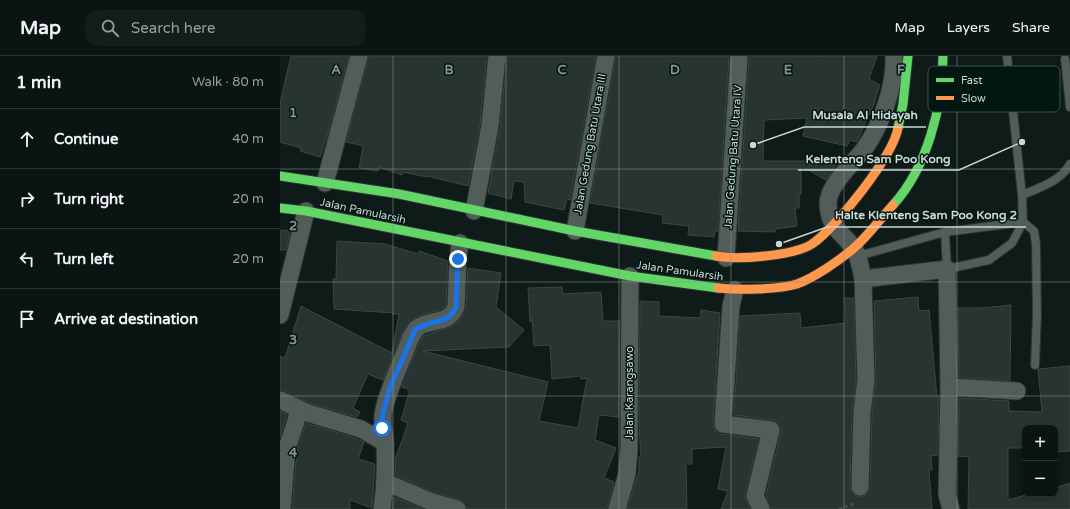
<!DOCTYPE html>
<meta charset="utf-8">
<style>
body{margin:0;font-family:"Varela Round",sans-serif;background:#131d1b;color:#f1f3f6}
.controls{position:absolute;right:12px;bottom:12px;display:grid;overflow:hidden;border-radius:8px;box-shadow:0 2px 6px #0003}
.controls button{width:36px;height:36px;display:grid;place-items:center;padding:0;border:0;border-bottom:1px solid #2a3332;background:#0a1412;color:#f1f3f6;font:20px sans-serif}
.stop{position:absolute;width:12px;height:12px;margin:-9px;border:3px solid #1a73e8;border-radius:50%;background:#fff}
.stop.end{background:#1a73e8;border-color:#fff;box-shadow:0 1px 4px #0008}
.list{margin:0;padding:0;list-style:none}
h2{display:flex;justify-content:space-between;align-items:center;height:52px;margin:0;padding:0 16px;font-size:17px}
h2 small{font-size:13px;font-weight:400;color:#999e9f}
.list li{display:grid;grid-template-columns:26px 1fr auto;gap:12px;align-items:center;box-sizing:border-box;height:60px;padding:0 16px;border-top:1px solid #2a3332}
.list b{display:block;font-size:15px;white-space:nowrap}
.list em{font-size:13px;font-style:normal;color:#999e9f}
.icon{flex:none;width:22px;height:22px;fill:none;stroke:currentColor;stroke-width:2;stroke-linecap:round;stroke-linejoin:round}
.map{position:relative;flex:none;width:790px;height:453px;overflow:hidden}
header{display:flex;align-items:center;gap:24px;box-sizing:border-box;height:56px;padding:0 20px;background:#0a1412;border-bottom:1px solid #2a3332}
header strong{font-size:19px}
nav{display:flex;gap:22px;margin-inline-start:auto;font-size:14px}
.search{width:280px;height:36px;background:#131d1b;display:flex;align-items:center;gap:10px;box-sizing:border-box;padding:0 14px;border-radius:12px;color:#999e9f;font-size:15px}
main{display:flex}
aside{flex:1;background:#0a1412}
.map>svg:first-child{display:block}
.building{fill:#283431;stroke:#3c4745}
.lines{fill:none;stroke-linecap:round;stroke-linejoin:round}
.lane-casing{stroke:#2b3332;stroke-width:10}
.street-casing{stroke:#2b3332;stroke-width:19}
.fast-casing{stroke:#2b3332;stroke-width:11}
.slow-casing{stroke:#2b3332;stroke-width:11}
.path{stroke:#4a5351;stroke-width:2.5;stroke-dasharray:3 3;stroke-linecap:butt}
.lane{stroke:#525c59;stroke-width:8}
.street{stroke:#525c59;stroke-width:17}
.fast{stroke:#63d668;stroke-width:9}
.slow{stroke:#ff974d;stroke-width:9}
.route{stroke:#1a73e8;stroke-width:5}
.grid{fill:none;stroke:#889592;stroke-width:1;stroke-opacity:0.55}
.labels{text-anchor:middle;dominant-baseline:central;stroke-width:3;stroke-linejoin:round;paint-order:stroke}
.street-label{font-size:11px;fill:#cad7d4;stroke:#021612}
.key{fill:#021612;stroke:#3e504c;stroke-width:1}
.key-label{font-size:11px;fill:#cad7d4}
.grid-label{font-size:13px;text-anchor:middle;font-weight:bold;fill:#889592;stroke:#021612;stroke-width:3;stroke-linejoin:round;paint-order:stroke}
.leader{fill:none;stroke:#cad7d4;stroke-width:1.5}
.callout-dot{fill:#cad7d4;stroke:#021612;stroke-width:1.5}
.callout-label{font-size:12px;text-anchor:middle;font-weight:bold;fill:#cad7d4;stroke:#021612;stroke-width:3;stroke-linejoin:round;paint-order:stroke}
</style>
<header>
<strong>Map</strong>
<div class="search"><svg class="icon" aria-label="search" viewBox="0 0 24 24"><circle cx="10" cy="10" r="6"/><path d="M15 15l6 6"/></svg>Search here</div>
<nav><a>Map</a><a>Layers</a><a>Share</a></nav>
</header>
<main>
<aside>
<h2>1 min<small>Walk · 80 m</small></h2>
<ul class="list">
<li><svg class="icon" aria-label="ahead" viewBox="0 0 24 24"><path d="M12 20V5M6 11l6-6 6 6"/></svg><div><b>Continue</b></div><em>40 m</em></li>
<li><svg class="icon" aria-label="right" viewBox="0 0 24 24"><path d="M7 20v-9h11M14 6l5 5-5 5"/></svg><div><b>Turn right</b></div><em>20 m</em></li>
<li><svg class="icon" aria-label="left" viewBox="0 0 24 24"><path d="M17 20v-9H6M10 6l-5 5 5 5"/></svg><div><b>Turn left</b></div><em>20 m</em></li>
<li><svg class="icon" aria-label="arrive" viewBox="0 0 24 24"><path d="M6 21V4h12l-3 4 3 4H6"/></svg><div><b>Arrive at destination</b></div></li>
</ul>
</aside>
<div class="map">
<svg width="790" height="453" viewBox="0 0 790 453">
<rect width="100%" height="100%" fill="#0e1b18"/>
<g class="building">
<polygon points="11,0 69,0 47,80 40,101 20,95 21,92 0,86 0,47"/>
<polygon points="89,0 207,0 200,69 188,130 147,120 147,121 123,116 122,119 99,111 98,115 79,112 83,90 66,86"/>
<polygon points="227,0 316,0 290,144 287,143 284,154 245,146 244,126 234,125 231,143 208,137 220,72"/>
<polygon points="336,0 449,0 438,175 435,175 434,181 408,179 409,170 382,167 383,159 310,147"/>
<polygon points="469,0 531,0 546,1 546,0 597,0 589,23 600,29 593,50 577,86 570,84 567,90 523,80 527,62 484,64 483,105 558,105 546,124 521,110 521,138 519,138 519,152 515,152 517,170 495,173 495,176 458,175"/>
<polygon points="0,174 11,175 6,194 0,194"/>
<polygon points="57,185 105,188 138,198 139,195 168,205 166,248 165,251 160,254 137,260 127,268 121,279 103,324 88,318 73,352 80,356 77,361 32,348 0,334 0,300 5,302 21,250 112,297 119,258 112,258 113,257 54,253 53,223 56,223"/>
<polygon points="188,212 221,217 216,251 244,274 229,291 143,295 268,326 259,365 298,372 307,322 301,323 301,320 272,323 270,289 254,290 252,263 250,266 248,232 282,231 283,238 321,236 323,265 340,265 339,361 319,359 315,384 336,392 324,422 334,426 327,453 187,453 184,446 180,444 155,437 115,419 115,404 128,367 121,364 130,334 122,331 139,287 143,280 173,270 180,264 185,256 186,251"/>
<polygon points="638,241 639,255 649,254 657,341 659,341 658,400 651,399 652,414 649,414 652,453 491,453 486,439 501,376 501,371 498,367 492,364 454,359 460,260 520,257 521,272 566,267 565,242 574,242 576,324 572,356 570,431 571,435 574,439 580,441 584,440 588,437 590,431 592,357 596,324 594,245"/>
<polygon points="360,245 379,246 379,260 420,262 421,254 440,257 433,368 434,372 437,376 441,378 479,383 465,438 466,444 470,453 441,453 448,435 438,433 446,391 412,393 412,408 406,408 407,453 347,453 359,415 359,401 361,401 359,369"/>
<polygon points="731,249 730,325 679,322 678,252 702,252"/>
<polygon points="790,310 790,395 775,396 775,372 745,372 745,392 728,392 728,444 749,438 775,438 775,432 790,427 790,453 688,453 689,401 678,400 679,342 729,345 729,355 762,356 758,313"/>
<polygon points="0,355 7,358 0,381"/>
<polygon points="26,367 72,381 84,386 78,403 95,408 92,452 70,444 70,453 12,453 17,394"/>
<polygon points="114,441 143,453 112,453"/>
</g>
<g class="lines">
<defs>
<g id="lane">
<polyline points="785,3 790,51"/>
<path d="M742,139C759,132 781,125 790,108"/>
<polyline points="665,176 667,213 709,204 732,187 743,166 742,139 727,0"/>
<polyline points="578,200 665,176 743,166 754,175 756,188 757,258 755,309"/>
</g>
<g id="street">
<path d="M614,0C615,31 602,67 585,92C574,107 548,128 548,148C549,166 555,172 567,184C569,187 573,190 575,194C579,202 581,213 583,223L667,213L669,331L667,439L671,453"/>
<polyline points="45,127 79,0"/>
<polyline points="194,155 210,70 217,0"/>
<polyline points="295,175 326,0"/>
<polyline points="446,202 459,0"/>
<polyline points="455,234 451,250 443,368 491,374 475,440 481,453"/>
<polyline points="0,259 26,155"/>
<polyline points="669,331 737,335"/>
<polyline points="0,344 28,357 81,373 105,387"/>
<polyline points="105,426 152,446 177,453"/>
<polyline points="580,431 582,356 586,324 583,223"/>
<polyline points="2,453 7,392 17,362 18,353"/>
<path d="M102,453C105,432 106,410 105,388C105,378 102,369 103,358C107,334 122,306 130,283C132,279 134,275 137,272C150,262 168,270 176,251L178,203L180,187"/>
<polyline points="337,453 347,418 349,393 350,220"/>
</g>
<g id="fast">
<polyline points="618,72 623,48 628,0"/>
<polyline points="0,120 119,138 295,175 436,200"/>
<path d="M613,149C647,112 663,50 663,0"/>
<polyline points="0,152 26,155 350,220 438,232"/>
</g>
<g id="slow">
<path d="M436,200C458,204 513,200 532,188C556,172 613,100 618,72"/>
<path d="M438,232C458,234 497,234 517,228C534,222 560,204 574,192C588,180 600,163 613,149"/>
</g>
</defs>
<use href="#lane" class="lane-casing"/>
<use href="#street" class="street-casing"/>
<use href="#fast" class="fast-casing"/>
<use href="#slow" class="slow-casing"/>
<polyline class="path" points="559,453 573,448"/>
<use href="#lane" class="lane"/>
<use href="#street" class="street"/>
<use href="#fast" class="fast"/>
<use href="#slow" class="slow"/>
</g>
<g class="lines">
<path class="route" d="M102,372L103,357L110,332L135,274C148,263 168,270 176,251L178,203"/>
</g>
<path class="grid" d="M113,0V453M226,0V453M339,0V453M451,0V453M564,0V453M677,0V453M0,113H790M0,226H790M0,340H790"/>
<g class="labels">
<g class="street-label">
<text transform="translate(310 88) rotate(-80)">Jalan Gedung Batu Utara III</text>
<text transform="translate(453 101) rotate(-86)">Jalan Gedung Batu Utara IV</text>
<text transform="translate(83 155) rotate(12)">Jalan Pamularsih</text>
<text transform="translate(400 215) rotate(8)">Jalan Pamularsih</text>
<text transform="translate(349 337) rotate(-90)">Jalan Karangsawo</text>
</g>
</g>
<rect x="648" y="10" width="132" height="46" rx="6" class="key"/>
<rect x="656" y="22" width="18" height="4" fill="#63d668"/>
<rect x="656" y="40" width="18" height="4" fill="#ff974d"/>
<g class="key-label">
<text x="681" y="28">Fast</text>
<text x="681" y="46">Slow</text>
</g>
<g class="grid-label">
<text x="56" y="18">A</text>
<text x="169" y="18">B</text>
<text x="282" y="18">C</text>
<text x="395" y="18">D</text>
<text x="508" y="18">E</text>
<text x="621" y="18">F</text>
<text x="13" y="61">1</text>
<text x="13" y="174">2</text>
<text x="13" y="288">3</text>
<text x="13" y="401">4</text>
</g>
<path class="leader" d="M473 89L524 71H646M742 86L679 114H518M499 188L547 171H746"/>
<g class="callout-dot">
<circle cx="473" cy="89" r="4"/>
<circle cx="742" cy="86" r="4"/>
<circle cx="499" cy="188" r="4"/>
</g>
<g class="callout-label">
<text x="585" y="63">Musala Al Hidayah</text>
<text x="598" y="107">Kelenteng Sam Poo Kong</text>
<text x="646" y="163">Halte Klenteng Sam Poo Kong 2</text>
</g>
</svg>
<div class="controls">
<button>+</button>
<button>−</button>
</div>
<div class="stop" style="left:102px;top:372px"></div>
<div class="stop end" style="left:178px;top:203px"></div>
</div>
</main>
